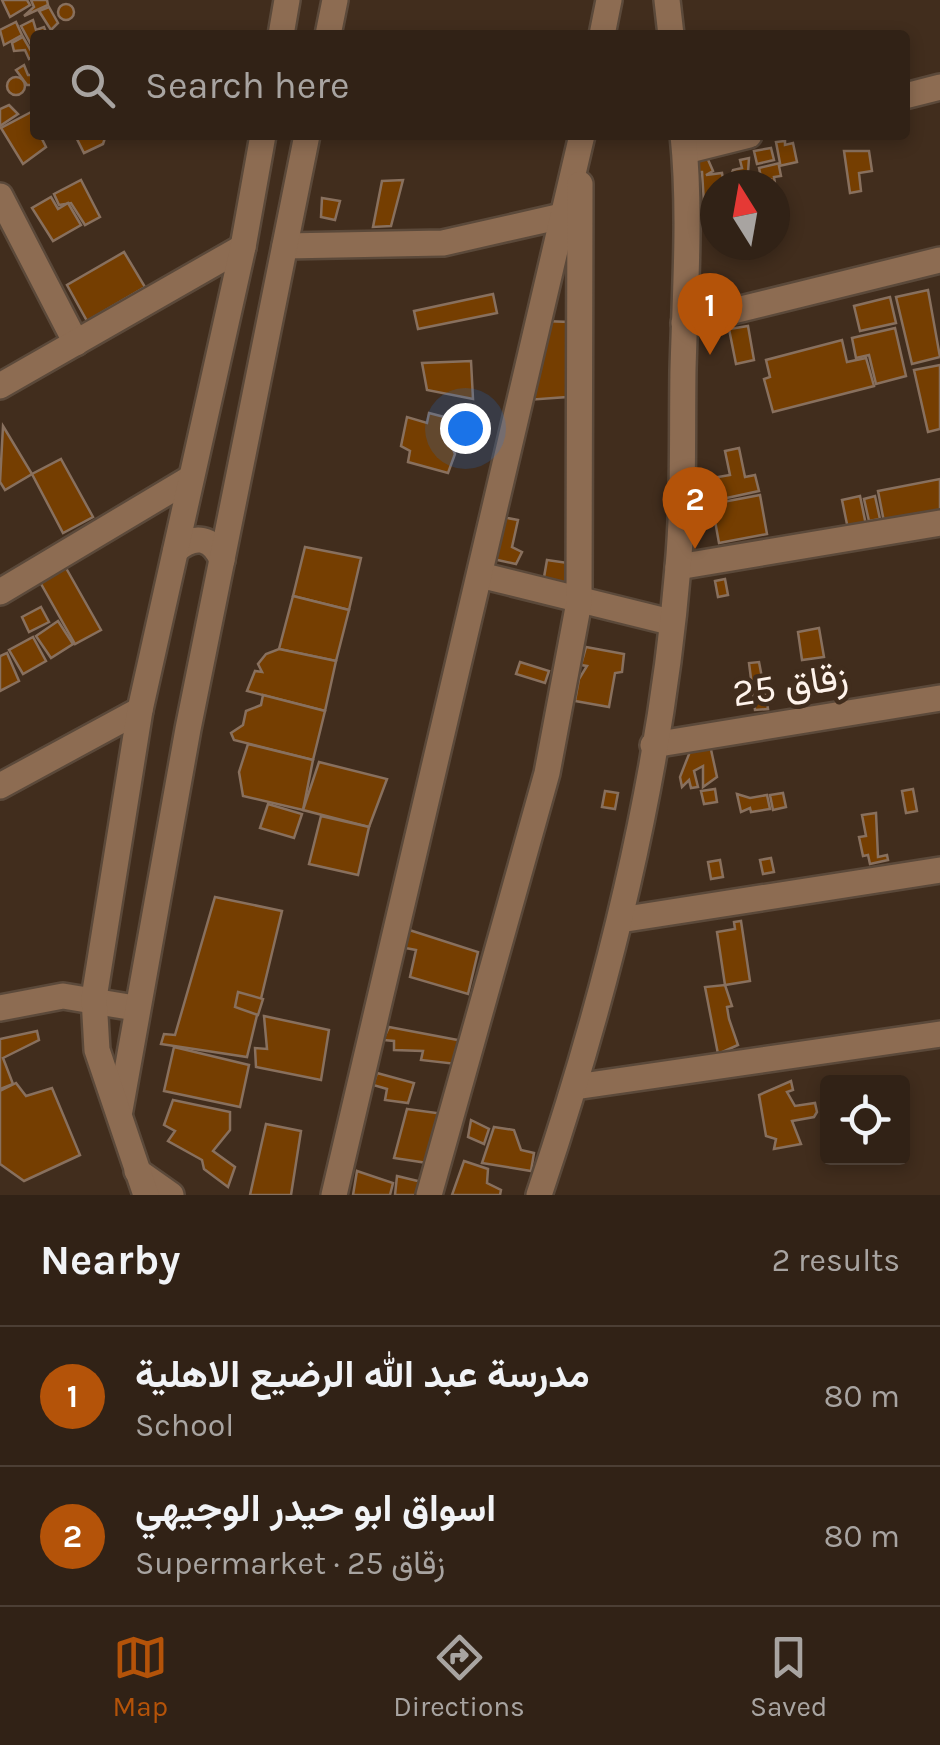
<!DOCTYPE html>
<meta charset="utf-8">
<style>
body{margin:0;font-family:Karla,Vazirmatn,sans-serif;background:#392a1f;color:#f1f3f6}
.controls{position:absolute;right:30px;bottom:30px;display:grid;overflow:hidden;border-radius:10px;box-shadow:0 5px 15px #0003}
.controls button{width:90px;height:90px;display:grid;place-items:center;padding:0;border:0;border-bottom:2px solid #4c3f35;background:#312216;color:#f1f3f6;font:50px sans-serif}
.compass{position:absolute;left:700px;top:170px;width:90px;height:90px;border-radius:50%;background:#312216;box-shadow:0 5px 15px #0003;rotate:349deg}
.you{position:absolute;left:465px;top:428px;width:35px;height:35px;margin:-25px;border:8px solid #fff;border-radius:50%;background:#1a73e8;box-shadow:0 0 0 15px #1a73e833}
.badge{display:grid;place-items:center;width:65px;height:65px;border-radius:50%;background:#b45309;color:#fff;font-size:32px;font-weight:700}
.pin{position:absolute;translate:-50% -82px;filter:drop-shadow(0 2px 5px #0008)}
.pin::after{content:'';position:absolute;top:52px;width:35px;height:30px;background:inherit;clip-path:polygon(0 0,100% 0,50% 100%)}
.list{margin:0;padding:0;list-style:none}
h2{display:flex;justify-content:space-between;align-items:center;height:130px;margin:0;padding:0 40px;font-size:42px}
h2 small{font-size:32px;font-weight:400;color:#a8a4a1}
.list li{display:grid;grid-template-columns:65px 1fr auto;gap:30px;align-items:center;box-sizing:border-box;height:140px;padding:0 40px;border-top:2px solid #4c3f35}
.list b{display:block;font-size:38px;white-space:nowrap}
.list p{margin:0;font-size:32px;white-space:nowrap;color:#a8a4a1}
.list em{font-size:32px;font-style:normal;color:#a8a4a1}
.icon{flex:none;width:55px;height:55px;fill:none;stroke:currentColor;stroke-width:2;stroke-linecap:round;stroke-linejoin:round}
.map{position:relative;flex:none;width:940px;height:1195px;overflow:hidden}
.search{position:absolute;background:#312216;box-shadow:0 5px 15px #0003;left:30px;right:30px;top:30px;height:110px;display:flex;align-items:center;gap:25px;box-sizing:border-box;padding:0 35px;border-radius:10px;color:#a8a4a1;font-size:38px}
.sheet{height:410px;background:#312216}
nav{display:flex;justify-content:space-around;align-items:center;box-sizing:border-box;height:140px;border-top:2px solid #4c3f35;background:#312216;font-size:28px;color:#a8a4a1}
nav a{display:grid;justify-items:center;gap:5px}
nav .on{color:#b45309}
.map>svg:first-child{display:block}
.building{fill:#753e01;stroke:#88705e;stroke-width:2.5}
.lines{fill:none;stroke-linecap:round;stroke-linejoin:round}
.minor-casing{stroke:#5b493a;stroke-width:30}
.minor{stroke:#8d6c52;stroke-width:25}
.labels{text-anchor:middle;dominant-baseline:central;stroke-width:9;stroke-linejoin:round;paint-order:stroke}
.street-label{font-size:38px;fill:#fef3eb;stroke:#412d1d}
</style>
<div class="map">
<svg width="940" height="1195" viewBox="0 0 940 1195">
<rect width="100%" height="100%" fill="#412d1d"/>
<g class="building">
<polygon points="2,0 27,0 30,5 10,17"/>
<polygon points="31,0 47,0 48,5 24,16 34,7"/>
<circle cx="66" cy="12" r="8"/>
<polygon points="49,7 58,23 51,30 39,11"/>
<polygon points="33,20 36,30 44,27 47,35 35,35 34,50 21,26"/>
<polygon points="16,22 22,35 4,45 0,30"/>
<polygon points="23,37 34,56 29,59 25,50 14,51 12,43"/>
<polygon points="24,65 28,75 35,75 35,85 27,85 16,70"/>
<circle cx="16" cy="86" r="9"/>
<polygon points="9,105 18,114 0,126 0,109"/>
<polygon points="35,110 35,135 40,135 46,147 23,164 1,128"/>
<polygon points="86,135 106,135 103,144 84,153 77,139"/>
<polygon points="785,141 785,145 793,143 797,162 779,166 781,176 774,177 776,190 770,183 754,185 769,179 761,177 759,168 780,163 776,142"/>
<polygon points="771,148 774,160 757,164 754,151"/>
<polygon points="844,151 869,151 872,171 859,173 861,191 850,193"/>
<polygon points="706,155 713,171 706,175 722,173 724,185 715,185 715,201 704,203 702,172 697,172 695,158"/>
<polygon points="749,158 748,172 730,179 733,170 742,168 740,160"/>
<polygon points="81,180 100,217 85,225 71,203 59,205 54,194"/>
<polygon points="403,180 391,226 373,227 382,181"/>
<polygon points="51,197 58,209 68,203 81,225 53,241 32,208"/>
<polygon points="322,198 340,201 335,220 321,217"/>
<polygon points="124,252 145,287 87,321 67,285"/>
<polygon points="928,290 940,357 912,364 896,297"/>
<polygon points="493,294 497,313 418,329 414,311"/>
<polygon points="890,297 896,323 860,331 854,306"/>
<polygon points="543,321 570,322 567,397 527,400"/>
<polygon points="748,326 754,360 736,364 729,329"/>
<polygon points="895,328 906,376 876,384 869,355 856,358 852,338"/>
<polygon points="842,340 847,362 866,358 874,386 773,412 764,379 770,377 766,360"/>
<polygon points="471,361 473,399 427,390 422,363"/>
<polygon points="940,365 940,429 928,432 914,370"/>
<polygon points="429,413 452,419 450,442 455,454 448,473 408,462 410,451 401,446 407,417 427,423"/>
<polygon points="3,426 32,474 5,490 0,482"/>
<polygon points="739,448 745,477 755,475 759,491 722,499 718,477 730,475 725,451"/>
<polygon points="61,459 93,517 63,533 32,474"/>
<polygon points="940,479 940,516 885,527 878,491"/>
<polygon points="760,495 767,534 719,543 712,504"/>
<polygon points="860,496 866,525 848,529 842,500"/>
<polygon points="875,496 880,519 869,521 864,499"/>
<polygon points="502,517 518,520 512,547 522,552 516,564 493,559"/>
<polygon points="305,547 361,558 349,610 293,596"/>
<polygon points="547,560 568,563 565,586 543,583"/>
<polygon points="66,568 101,630 75,644 40,582"/>
<polygon points="725,579 728,595 718,597 715,581"/>
<polygon points="293,596 349,610 336,661 279,649"/>
<polygon points="41,607 49,622 29,632 22,617"/>
<polygon points="58,621 73,644 51,658 36,636"/>
<polygon points="819,628 824,657 802,660 798,632"/>
<polygon points="33,637 46,661 23,674 9,650"/>
<polygon points="586,647 624,654 622,672 615,673 609,707 575,701 579,679 587,666 581,665"/>
<polygon points="279,649 336,661 325,711 247,691 255,671 262,672 258,664 266,654"/>
<polygon points="7,653 19,681 0,691 0,656"/>
<polygon points="520,662 549,671 545,683 516,674"/>
<polygon points="759,662 768,709 755,710 749,663"/>
<polygon points="263,695 325,711 313,760 234,740 231,733 243,725 246,711 261,705"/>
<polygon points="248,744 313,760 303,810 243,796 239,772"/>
<polygon points="710,745 717,777 703,787 703,766 694,771 698,787 691,788 689,780 682,787 680,777 691,749"/>
<polygon points="319,762 387,779 369,827 303,810"/>
<polygon points="715,789 717,802 704,804 701,791"/>
<polygon points="913,789 917,811 906,813 902,791"/>
<polygon points="605,791 618,793 615,809 602,807"/>
<polygon points="783,793 786,807 773,810 770,795"/>
<polygon points="737,794 750,798 767,795 770,809 751,812 750,808 741,812"/>
<polygon points="268,804 302,814 294,838 260,828"/>
<polygon points="876,813 878,857 887,855 888,860 870,864 868,855 863,856 859,837 866,836 862,815"/>
<polygon points="321,816 369,827 358,875 309,864"/>
<polygon points="771,858 774,872 763,874 760,860"/>
<polygon points="720,860 723,877 711,879 708,862"/>
<polygon points="215,897 282,911 247,1057 161,1044 164,1034 175,1035"/>
<polygon points="741,921 750,981 725,985 717,932 735,929 734,922"/>
<polygon points="400,927 478,952 468,994 410,977 416,950 395,946"/>
<polygon points="725,985 732,1006 727,1007 729,1019 738,1045 718,1054 705,987"/>
<polygon points="238,992 263,999 258,1015 235,1007"/>
<polygon points="264,1016 329,1030 321,1080 256,1067 255,1048 267,1049"/>
<polygon points="389,1027 463,1041 456,1064 421,1060 423,1051 394,1050 394,1041 383,1040"/>
<polygon points="37,1031 39,1040 3,1058 13,1084 0,1089 0,1039"/>
<polygon points="174,1047 249,1065 240,1107 164,1091"/>
<polygon points="377,1073 414,1083 408,1103 385,1100 387,1089 373,1085"/>
<polygon points="791,1081 793,1090 787,1092 795,1106 815,1103 817,1112 814,1117 792,1121 801,1144 774,1149 776,1139 766,1136 759,1095"/>
<polygon points="16,1083 26,1096 52,1088 80,1155 24,1181 0,1164 0,1091"/>
<polygon points="173,1100 230,1112 230,1130 213,1151 235,1167 228,1187 204,1169 202,1160 168,1141 175,1131 164,1125"/>
<polygon points="407,1109 444,1114 434,1164 394,1158"/>
<polygon points="471,1120 489,1129 484,1144 468,1137"/>
<polygon points="266,1124 301,1131 291,1195 250,1195"/>
<polygon points="494,1127 514,1130 521,1150 534,1153 531,1171 482,1163"/>
<polygon points="464,1161 488,1169 487,1183 501,1190 500,1195 452,1195"/>
<polygon points="357,1171 393,1183 390,1195 353,1195"/>
<polygon points="397,1176 426,1183 423,1195 395,1195"/>
</g>
<g class="lines">
<defs>
<g id="minor">
<polyline points="667,0 671,35"/>
<polyline points="281,35 287,0"/>
<polyline points="328,35 335,0"/>
<polyline points="602,35 609,0"/>
<polyline points="905,96 940,87"/>
<polyline points="685,151 749,135"/>
<polyline points="0,196 76,343"/>
<polyline points="285,246 443,243 562,216"/>
<polyline points="684,323 940,260"/>
<polyline points="0,386 243,247"/>
<path d="M176,550C195,534 212,537 222,560"/>
<polyline points="678,567 940,523"/>
<polyline points="480,575 670,622"/>
<polyline points="0,592 191,478"/>
<polyline points="653,745 940,698"/>
<polyline points="0,786 140,710"/>
<polyline points="620,920 940,870"/>
<polyline points="0,1008 63,996 135,1008"/>
<polyline points="575,1087 940,1034"/>
<polyline points="120,1110 188,729 307,135"/>
<polyline points="137,1171 171,1195"/>
<polyline points="146,1195 97,1050 94,998 140,710 243,247 263,135"/>
<polyline points="334,1195 582,135"/>
<polyline points="429,1195 547,773 579,602 580,184"/>
<path d="M539,1195C606,996 661,777 678,567C684,502 682,435 683,370C685,293 691,211 683,135"/>
</g>
</defs>
<use href="#minor" class="minor-casing"/>
<use href="#minor" class="minor"/>
</g>
<g class="labels">
<g class="street-label">
<text transform="translate(790 685) rotate(-9)">زقاق 25</text>
</g>
</g>
</svg>
<div class="controls">
<button><svg class="icon" aria-label="locate" viewBox="0 0 24 24"><circle cx="12" cy="12" r="6"/><path d="M12 2v4M12 18v4M2 12h4M18 12h4"/></svg></button>
</div>
<svg class="compass" viewBox="-18 -18 36 36"><path d="M0-13l5 13h-10z" fill="#e53935"/><path d="M0 13l5-13h-10z" fill="#a8a4a1"/></svg>
<div class="you"></div>
<div class="pin badge" style="left:710px;top:355px">1</div>
<div class="pin badge" style="left:695px;top:549px">2</div>
<div class="search"><svg class="icon" aria-label="search" viewBox="0 0 24 24"><circle cx="10" cy="10" r="6"/><path d="M15 15l6 6"/></svg>Search here</div>
</div>
<section class="sheet">
<h2>Nearby<small>2 results</small></h2>
<ul class="list">
<li><span class="badge">1</span><div><b>مدرسة عبد الله الرضيع الاهلية</b><p>School</p></div><em>80 m</em></li>
<li><span class="badge">2</span><div><b>اسواق ابو حيدر الوجيهي</b><p>Supermarket · زقاق 25</p></div><em>80 m</em></li>
</ul>
</section>
<nav>
<a class="on"><svg class="icon" aria-label="map" viewBox="0 0 24 24"><path d="M3 6l6-2 6 2 6-2v14l-6 2-6-2-6 2zM9 4v14M15 6v14"/></svg>Map</a>
<a><svg class="icon" aria-label="directions" viewBox="0 0 24 24"><path d="M12 3l9 9-9 9-9-9zM9 14v-3h6M13 9l2 2-2 2"/></svg>Directions</a>
<a><svg class="icon" aria-label="saved" viewBox="0 0 24 24"><path d="M7 4h10v16l-5-4-5 4z"/></svg>Saved</a>
</nav>
